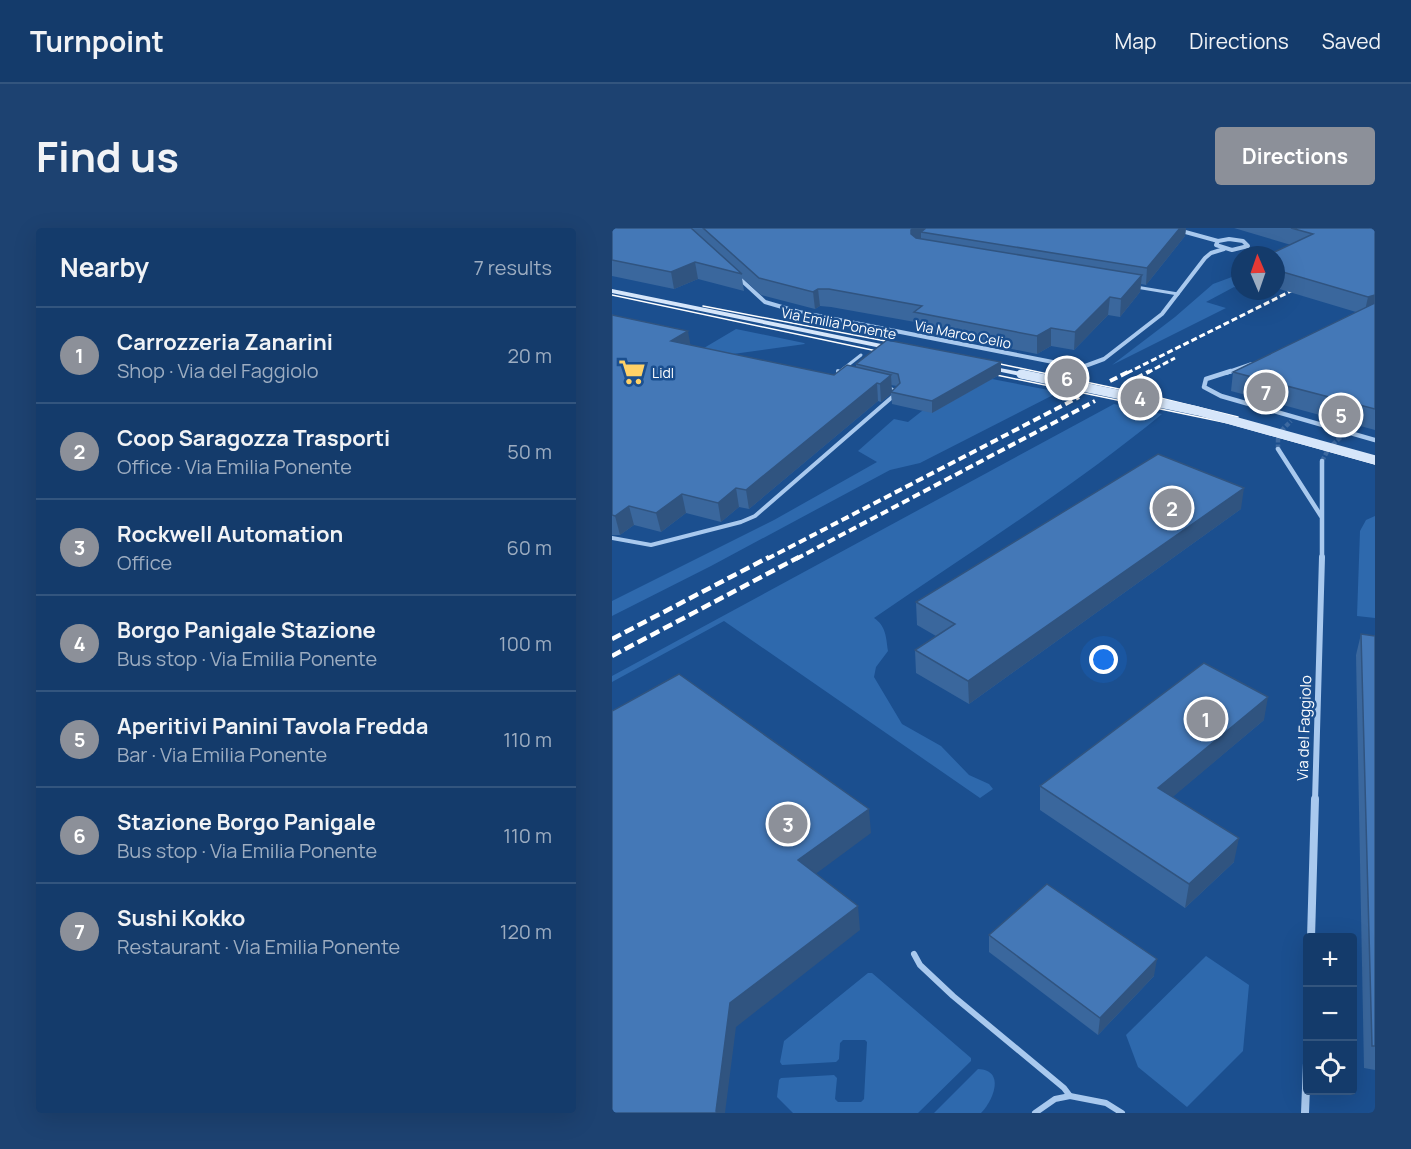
<!DOCTYPE html>
<meta charset="utf-8">
<style>
body{margin:0;font-family:Manrope,sans-serif;background:#1d4271;color:#f1f3f6}
.controls{position:absolute;right:18px;bottom:18px;display:grid;overflow:hidden;border-radius:6px;box-shadow:0 6px 24px #0002}
.controls button{width:54px;height:54px;display:grid;place-items:center;padding:0;border:0;border-bottom:2px solid #33557e;background:#143b6b;color:#f1f3f6;font:30px sans-serif}
.compass{position:absolute;left:619px;top:18px;width:54px;height:54px;border-radius:50%;background:#143b6b;box-shadow:0 6px 24px #0002;rotate:358deg}
.you{position:absolute;left:492px;top:432px;width:21px;height:21px;margin:-15px;border:4px solid #fff;border-radius:50%;background:#1a73e8;box-shadow:0 0 0 9px #1a73e833}
.badge{display:grid;place-items:center;width:39px;height:39px;border-radius:50%;background:#8c9099;color:#fff;font-size:20px;font-weight:700}
.pin{position:absolute;translate:-50% -50%;border:3px solid #fff;box-shadow:0 2px 6px #0006}
.list{margin:0;padding:0;list-style:none}
h2{display:flex;justify-content:space-between;align-items:center;height:78px;margin:0;padding:0 24px;font-size:26px}
h2 small{font-size:20px;font-weight:400;color:#9dadc1}
.list li{display:grid;grid-template-columns:39px 1fr auto;gap:18px;align-items:center;box-sizing:border-box;height:96px;padding:0 24px;border-top:2px solid #33557e}
.list b{display:block;font-size:22px;white-space:nowrap}
.list p{margin:0;font-size:20px;white-space:nowrap;color:#9dadc1}
.list em{font-size:20px;font-style:normal;color:#9dadc1}
.icon{flex:none;width:33px;height:33px;fill:none;stroke:currentColor;stroke-width:2;stroke-linecap:round;stroke-linejoin:round}
.map{position:relative;flex:none;width:763px;height:885px;overflow:hidden;border-radius:6px}
header{display:flex;align-items:center;gap:36px;box-sizing:border-box;height:84px;padding:0 30px;background:#143b6b;border-bottom:2px solid #33557e}
header strong{font-size:28px}
nav{display:flex;gap:33px;margin-inline-start:auto;font-size:21px}
.intro{display:flex;align-items:center;justify-content:space-between;box-sizing:border-box;height:144px;padding:0 36px}
h1{margin:0;font-size:42px}
.button{padding:15px 27px;border-radius:6px;background:#8c9099;color:#fff;font-size:21px;font-weight:700}
main{display:flex;gap:36px;padding:0 36px}
aside{flex:1;background:#143b6b;border-radius:6px;box-shadow:0 6px 24px #0002}
.map>svg:first-child{display:block}
.green{fill:#2e69ad}
.lines{fill:none;stroke-linecap:round;stroke-linejoin:round}
.street-tunnel{stroke:#3d69a0;stroke-width:4.5;stroke-dasharray:4.5 2;stroke-linecap:butt}
.lane-far2{stroke:#a9c9ee;stroke-width:3}
.lane-far1{stroke:#a9c9ee;stroke-width:4}
.lane{stroke:#a9c9ee;stroke-width:6}
.street-far3{stroke:#a9c9ee;stroke-width:4}
.street-far2{stroke:#a9c9ee;stroke-width:4.5}
.street-far1{stroke:#a9c9ee;stroke-width:6}
.street{stroke:#a9c9ee;stroke-width:8}
.secondary{fill:#d6e6fa;fill-rule:evenodd}
.tram{stroke:#fff;stroke-width:1.5}
.rail-far2{stroke:#fff;stroke-width:3;stroke-dasharray:6 3;stroke-linecap:butt}
.rail-far1{stroke:#fff;stroke-width:4;stroke-dasharray:8 4;stroke-linecap:butt}
.rail{stroke:#fff;stroke-width:4.5;stroke-dasharray:10 4.5;stroke-linecap:butt}
.secondary-bridge{stroke:#d6e6fa;stroke-width:9}
.wall{fill:#3a679d;fill-rule:evenodd}
.shaded-wall{fill:#305480}
.building{fill:#4478b7;stroke:#305480;stroke-width:1.5}
.labels{text-anchor:middle;dominant-baseline:central;stroke-width:5;stroke-linejoin:round;paint-order:stroke}
.far-street-label{font-size:14px;fill:#fff;stroke:#1b4f8f}
.far-poi-label{font-size:14px;fill:#fff;stroke:#1b4f8f;text-anchor:start}
.street-label{font-size:15px;fill:#fff;stroke:#1b4f8f}
</style>
<header>
<strong>Turnpoint</strong>
<nav><a>Map</a><a>Directions</a><a>Saved</a></nav>
</header>
<div class="intro"><h1>Find us</h1><a class="button">Directions</a></div>
<main>
<aside>
<h2>Nearby<small>7 results</small></h2>
<ul class="list">
<li><span class="badge">1</span><div><b>Carrozzeria Zanarini</b><p>Shop · Via del Faggiolo</p></div><em>20 m</em></li>
<li><span class="badge">2</span><div><b>Coop Saragozza Trasporti</b><p>Office · Via Emilia Ponente</p></div><em>50 m</em></li>
<li><span class="badge">3</span><div><b>Rockwell Automation</b><p>Office</p></div><em>60 m</em></li>
<li><span class="badge">4</span><div><b>Borgo Panigale Stazione</b><p>Bus stop · Via Emilia Ponente</p></div><em>100 m</em></li>
<li><span class="badge">5</span><div><b>Aperitivi Panini Tavola Fredda</b><p>Bar · Via Emilia Ponente</p></div><em>110 m</em></li>
<li><span class="badge">6</span><div><b>Stazione Borgo Panigale</b><p>Bus stop · Via Emilia Ponente</p></div><em>110 m</em></li>
<li><span class="badge">7</span><div><b>Sushi Kokko</b><p>Restaurant · Via Emilia Ponente</p></div><em>120 m</em></li>
</ul>
</aside>
<div class="map">
<svg width="763" height="885" viewBox="0 0 763 885">
<rect width="100%" height="100%" fill="#1b4f8f"/>
<g class="green">
<polygon points="628,46 628,61 622,59 594,74 614,80 500,137 563,89 601,56"/>
<polygon points="124,101 192,115 193,116 70,133"/>
<polygon points="380,151 447,164 308,235 278,242 99,338 0,388 0,373 162,292 265,234 246,223 282,191 296,194 310,183"/>
<path d="M502,176L550,186C459,261 359,323 262,390C274,398 274,409 276,423L264,439L262,449L290,496L329,518L357,547L377,556L381,561L368,570L112,393L0,454V448Z"/>
<polygon points="763,288 763,390 745,388 748,303 754,292"/>
<polygon points="594,728 637,757 631,823 575,879 526,839 514,807"/>
<polygon points="256,745 260,745 359,830 359,833 306,885 181,885 165,869 167,852 169,850 222,847 225,850 223,871 226,874 249,874 252,871 255,814 253,812 231,812 228,815 227,831 224,834 170,837 168,834 172,813"/>
<path d="M366,841C394,842 381,873 369,885H322Z"/>
</g>
<g class="lines">
<g class="street-tunnel">
<polyline points="666,221 666,206 679,193"/>
<polyline points="710,233 717,220 731,207"/>
</g>
<g class="lane-far2">
<polyline points="524,59 566,66"/>
<polyline points="226,145 249,127"/>
</g>
<g class="lane-far1">
<polyline points="226,143 226,148"/>
<polyline points="0,310 39,317 129,294 143,288 286,164 274,159"/>
</g>
<g class="lane">
<polyline points="302,726 308,737 341,768 452,860 458,868 494,875 510,885"/>
<polyline points="423,885 443,871 458,868"/>
</g>
<g class="street-far3">
<polyline points="559,0 606,13"/>
<polygon points="617,11 631,13 636,18 620,22 604,17 606,13"/>
<polyline points="127,50 153,74 187,84 456,137 473,138 492,131 550,86 593,30 599,25 612,21"/>
<polyline points="614,145 640,136"/>
</g>
<g class="street-far2">
<polyline points="619,143 594,151 592,159 609,168 763,212"/>
<polyline points="666,221 709,288"/>
<polyline points="710,331 710,233"/>
</g>
<polyline class="street-far1" points="703,573 710,329"/>
<g class="street">
<polyline points="699,710 703,571"/>
<polyline points="693,885 696,810"/>
</g>
<g class="secondary">
<polygon points="0,61 284,119 288,121 284,123 0,65"/>
<polygon points="372,137 409,144 413,146 409,148 375,141 372,141"/>
</g>
<g class="tram">
<polyline points="0,67 279,126"/>
<polyline points="91,78 289,116"/>
<polyline points="374,133 540,168 626,189"/>
<polyline points="370,144 616,195 763,236"/>
</g>
<g class="rail-far2">
<polyline points="515,145 691,57"/>
<polyline points="535,145 563,130"/>
</g>
<g class="rail-far1">
<polyline points="498,153 518,143"/>
<polyline points="513,156 538,143"/>
<polyline points="155,331 467,169"/>
<polyline points="184,331 483,173"/>
</g>
<g class="rail">
<polyline points="0,411 157,329"/>
<polyline points="0,428 187,329"/>
</g>
<polyline class="secondary-bridge" points="409,146 586,183 763,232"/>
</g>
<g class="wall">
<polygon points="0,0 574,0 573,8 534,57 529,56 528,64 508,89 496,87 462,122 439,118 425,126 303,102 303,94 219,79 208,78 203,81 149,67 130,50 132,63 86,51 62,61 0,48"/>
<polygon points="622,0 763,0 763,202 619,163 621,144 744,84 664,60 664,27 679,17"/>
<path d="M0,87L78,117L222,147L244,139V136L389,146L320,185L280,176L279,166L269,174L266,173L137,281L127,279L109,294L74,285L49,304L22,297L8,307H0ZM279,157L285,158L280,163Z"/>
<polygon points="629,281 357,476 304,445 303,422 324,408 305,397 304,374"/>
<polygon points="749,406 763,408 763,842 752,840 744,427"/>
<polygon points="652,492 560,569 622,634 573,680 428,582 428,558"/>
<polygon points="377,707 542,748 486,807 377,724"/>
</g>
<g class="shaded-wall">
<polygon points="302,0 327,0 309,4 309,12 300,18 299,2"/>
<polygon points="568,0 574,0 573,8 534,57 535,40"/>
<polygon points="83,34 86,51 62,61 59,44"/>
<polygon points="530,47 528,64 508,89 509,71"/>
<polygon points="206,61 208,78 203,81 201,64"/>
<polygon points="763,67 763,83 752,87 756,69"/>
<polygon points="498,69 496,87 462,122 463,104"/>
<polygon points="439,100 439,118 425,126 425,108"/>
<polygon points="76,103 79,120 59,113"/>
<polygon points="389,134 389,146 320,185 320,173"/>
<polygon points="279,147 280,164 279,164 279,166 269,174 268,156"/>
<polygon points="265,155 266,173 137,281 134,262"/>
<polygon points="124,260 127,279 109,294 106,275"/>
<polygon points="632,260 629,281 357,476 356,453"/>
<polygon points="70,266 74,285 49,304 44,285"/>
<polygon points="17,278 22,297 8,307 3,288"/>
<polygon points="656,469 652,492 543,584 546,560"/>
<polygon points="257,581 259,605 190,656 186,632"/>
<polygon points="627,610 622,634 573,680 577,656"/>
<polygon points="246,678 248,702 124,799 113,885 104,885 118,775"/>
<polygon points="545,731 542,748 486,807 488,790"/>
</g>
<g class="building">
<polygon points="0,0 79,0 130,46 83,34 59,44 0,32"/>
<polygon points="91,0 302,0 299,2 299,6 304,10 530,47 509,71 498,69 463,104 439,100 425,108 302,84 310,78 217,61 206,61 201,64 147,50"/>
<polygon points="314,0 568,0 535,40 309,4"/>
<polygon points="679,0 758,0 763,1 763,67 756,69 664,42 664,27 656,27 701,6"/>
<polygon points="763,75 763,181 621,144"/>
<polygon points="0,87 76,103 59,113 222,147 235,137 279,147 268,156 265,155 134,262 124,260 106,275 70,266 44,285 17,278 3,288 0,287"/>
<polygon points="275,112 389,134 320,173 279,164 288,155 286,146 244,136"/>
<polygon points="546,226 632,260 356,453 303,422 343,396 304,374"/>
<polygon points="749,406 763,408 763,818 760,818"/>
<polygon points="592,435 656,469 546,560 627,610 577,656 428,558"/>
<polygon points="67,446 257,581 186,632 246,678 118,775 104,883 105,885 0,885 0,483"/>
<polygon points="435,656 545,731 488,790 377,707"/>
</g>
<defs>
<symbol id="supermarket-bare" viewBox="-9 -9 18 18"><path d="M-6-5.5h2.5l.6 2H6L4.5 2H-2.5L-4.4-4H-6ZM-1.5 3.2a1.3 1.3 0 1 0 .1 0ZM3 3.2a1.3 1.3 0 1 0 .1 0Z" fill="#ffd166" stroke="#1b4f8f" stroke-width="2.5" paint-order="stroke"/></symbol>
</defs>
<g fill-rule="evenodd">
<use href="#supermarket-bare" x="1" y="125" width="38" height="38"/>
</g>
<g class="labels">
<g class="far-street-label">
<text transform="translate(227 95) rotate(11)">Via Emilia Ponente</text>
<text transform="translate(351 106) rotate(11)">Via Marco Celio</text>
</g>
<g class="far-poi-label">
<text x="40" y="144">Lidl</text>
</g>
<g class="street-label">
<text transform="translate(692 500) rotate(-88)">Via del Faggiolo</text>
</g>
</g>
</svg>
<div class="controls">
<button>+</button>
<button>−</button>
<button><svg class="icon" aria-label="locate" viewBox="0 0 24 24"><circle cx="12" cy="12" r="6"/><path d="M12 2v4M12 18v4M2 12h4M18 12h4"/></svg></button>
</div>
<svg class="compass" viewBox="-18 -18 36 36"><path d="M0-13l5 13h-10z" fill="#e53935"/><path d="M0 13l5-13h-10z" fill="#9dadc1"/></svg>
<div class="you"></div>
<div class="pin badge" style="left:594px;top:491px">1</div>
<div class="pin badge" style="left:560px;top:280px">2</div>
<div class="pin badge" style="left:176px;top:596px">3</div>
<div class="pin badge" style="left:528px;top:170px">4</div>
<div class="pin badge" style="left:729px;top:187px">5</div>
<div class="pin badge" style="left:455px;top:150px">6</div>
<div class="pin badge" style="left:654px;top:164px">7</div>
</div>
</main>
